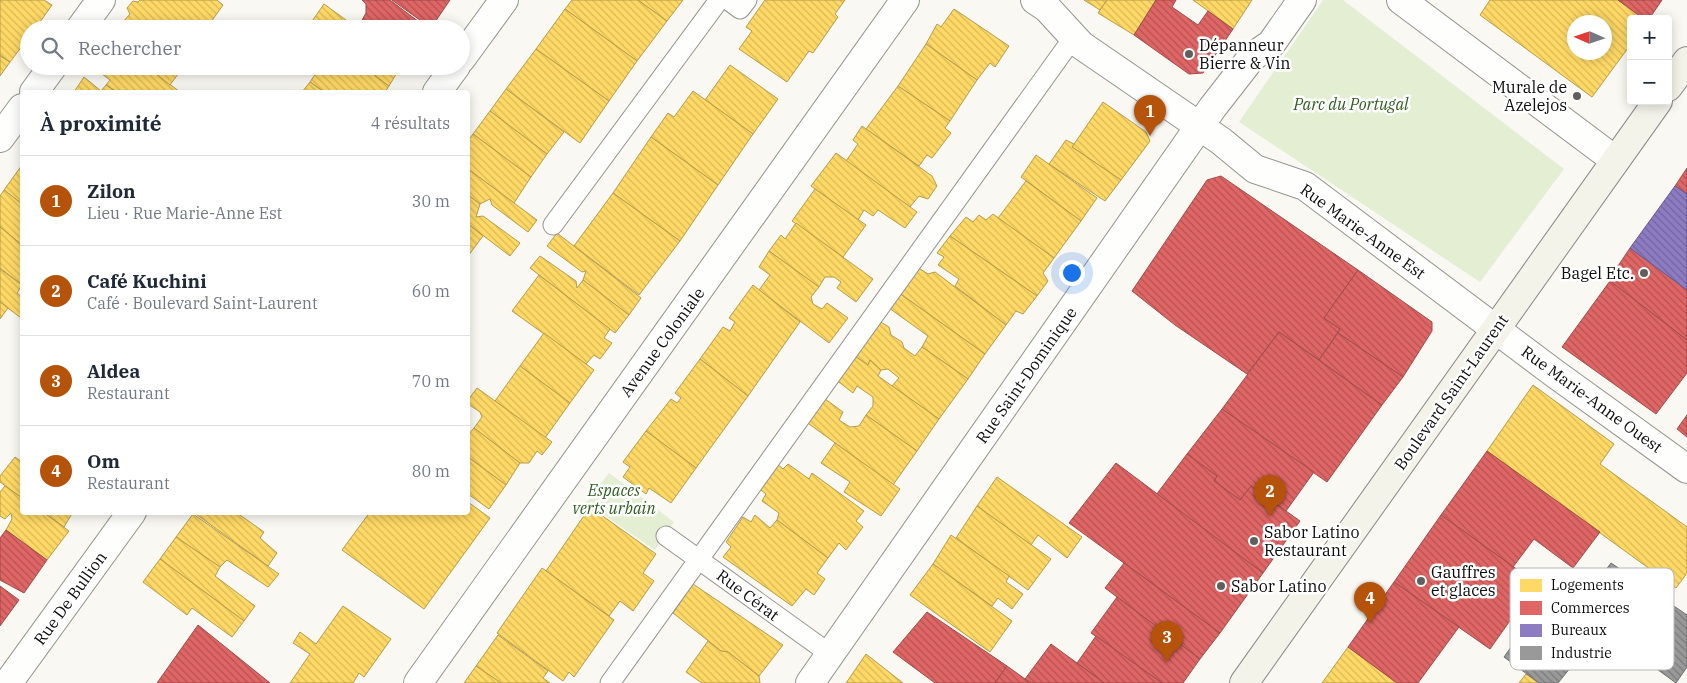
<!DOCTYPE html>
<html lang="fr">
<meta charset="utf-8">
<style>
body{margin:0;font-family:"IBM Plex Serif",serif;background:#f6f6f7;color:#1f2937}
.controls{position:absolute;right:15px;top:15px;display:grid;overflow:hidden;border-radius:5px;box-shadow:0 2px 12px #0003}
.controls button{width:45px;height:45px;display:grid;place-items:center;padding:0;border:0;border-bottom:1px solid #e0e1e3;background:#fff;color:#1f2937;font:25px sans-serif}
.compass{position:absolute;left:1567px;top:15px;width:45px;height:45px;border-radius:50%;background:#fff;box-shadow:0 2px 12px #0003;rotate:273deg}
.you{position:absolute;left:1071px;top:272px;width:18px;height:18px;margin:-12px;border:4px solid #fff;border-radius:50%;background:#1a73e8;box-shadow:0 0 0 8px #1a73e833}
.badge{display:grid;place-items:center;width:32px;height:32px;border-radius:50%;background:#b45309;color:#fff;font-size:16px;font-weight:700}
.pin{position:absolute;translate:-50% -41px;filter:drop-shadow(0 1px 2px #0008)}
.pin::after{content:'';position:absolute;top:26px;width:18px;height:15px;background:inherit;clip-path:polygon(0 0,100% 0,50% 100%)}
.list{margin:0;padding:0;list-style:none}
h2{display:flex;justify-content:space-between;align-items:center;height:65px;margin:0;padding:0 20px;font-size:21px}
h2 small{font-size:16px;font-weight:400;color:#747a83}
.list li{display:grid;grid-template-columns:32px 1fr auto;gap:15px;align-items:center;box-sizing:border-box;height:90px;padding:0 20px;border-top:1px solid #e0e1e3}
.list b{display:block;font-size:19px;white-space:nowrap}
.list p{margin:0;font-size:16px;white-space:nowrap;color:#747a83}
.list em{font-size:16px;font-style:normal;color:#747a83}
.icon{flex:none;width:28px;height:28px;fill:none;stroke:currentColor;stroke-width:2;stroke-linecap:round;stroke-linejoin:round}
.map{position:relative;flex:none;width:1687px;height:683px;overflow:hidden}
.search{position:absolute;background:#fff;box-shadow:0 2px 12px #0003;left:20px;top:20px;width:450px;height:55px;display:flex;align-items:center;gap:12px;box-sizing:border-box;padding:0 18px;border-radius:28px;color:#747a83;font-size:19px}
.panel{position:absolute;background:#fff;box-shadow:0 2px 12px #0003;left:20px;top:90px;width:450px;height:425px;border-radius:5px}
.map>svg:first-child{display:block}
.grass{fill:#e4eed3}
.homes{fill:url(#homes-back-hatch);stroke:#b69c4b;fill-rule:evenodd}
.shops{fill:url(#shops-back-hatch);stroke:#a14b4b}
.offices{fill:url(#offices-back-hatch);stroke:#675b8c}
.industry{fill:url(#industry-back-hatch);stroke:#6f6f6f}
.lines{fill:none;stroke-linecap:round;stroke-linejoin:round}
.service-casing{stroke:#949390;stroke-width:21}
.minor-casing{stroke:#949390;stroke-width:30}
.secondary-casing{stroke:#8a8987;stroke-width:30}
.service{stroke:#fefefd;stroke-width:19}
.minor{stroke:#fefefd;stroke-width:28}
.secondary{stroke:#f4f3ea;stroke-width:28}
.poi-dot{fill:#605f5d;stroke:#fff;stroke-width:2}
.labels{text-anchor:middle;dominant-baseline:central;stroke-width:5;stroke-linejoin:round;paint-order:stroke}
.poi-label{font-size:16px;fill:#0d0d0d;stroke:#fff;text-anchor:start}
.park-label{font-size:16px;font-style:italic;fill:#315f22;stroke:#fff}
.street-label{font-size:16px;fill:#0d0d0d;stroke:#fff}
.key{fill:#fff;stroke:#b6b6b6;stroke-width:1}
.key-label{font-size:14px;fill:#0d0d0d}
</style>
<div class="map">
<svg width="1687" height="683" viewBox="0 0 1687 683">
<defs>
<pattern id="homes-back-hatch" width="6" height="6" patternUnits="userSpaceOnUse" patternTransform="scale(1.25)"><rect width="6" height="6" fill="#ffd966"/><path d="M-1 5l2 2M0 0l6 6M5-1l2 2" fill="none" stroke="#d9b957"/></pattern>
<pattern id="shops-back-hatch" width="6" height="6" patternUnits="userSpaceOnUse" patternTransform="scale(1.25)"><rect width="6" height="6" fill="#e06666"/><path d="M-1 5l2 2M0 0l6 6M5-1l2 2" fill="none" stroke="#b45252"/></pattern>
<pattern id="offices-back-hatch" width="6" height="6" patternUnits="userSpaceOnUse" patternTransform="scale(1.25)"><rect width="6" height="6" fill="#8e7cc3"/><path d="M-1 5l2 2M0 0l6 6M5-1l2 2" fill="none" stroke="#72649d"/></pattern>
<pattern id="industry-back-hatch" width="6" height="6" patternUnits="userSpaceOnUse" patternTransform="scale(1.25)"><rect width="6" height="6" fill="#999"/><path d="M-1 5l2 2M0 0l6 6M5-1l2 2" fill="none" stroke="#7b7b7b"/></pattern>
</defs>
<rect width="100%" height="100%" fill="#faf8f2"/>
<g class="grass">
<polygon points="1323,0 1343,0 1564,169 1480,282 1239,122"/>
<polygon points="609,473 674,522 655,550 586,503"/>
</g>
<g class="homes">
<polygon points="0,0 44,0 52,5 35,29 29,29 29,37 10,62 0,55"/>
<polygon points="140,0 217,0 223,5 206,29 110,29 113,24 122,23 130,14 127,8 133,1 138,2"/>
<polygon points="572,0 638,0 667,21 637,61 565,9"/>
<polygon points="638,0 683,0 667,21"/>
<polygon points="765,0 845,0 835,14 838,17 813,53 809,51 787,82 739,49 752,31 746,27"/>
<polygon points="1084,0 1107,0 1100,10"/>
<polygon points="1107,0 1156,0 1134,35 1098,13"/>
<polygon points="1193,0 1252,0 1233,29"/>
<path d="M1490,0H1618L1644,19H1631V44L1592,97L1480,15ZM1574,22H1604V52H1574Z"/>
<polygon points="324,4 346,20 342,26 355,27 361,22 371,29 311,29 308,27"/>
<polygon points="565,9 637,61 609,101 536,49"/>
<polygon points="954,9 1009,46 995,67 990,63 977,80 926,44 937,24 941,27"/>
<polygon points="926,44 977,80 950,121 898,86"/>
<polygon points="536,49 609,101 580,143 506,89"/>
<polygon points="0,56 10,62 0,76"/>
<polygon points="730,65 778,99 753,134 705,100"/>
<polygon points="91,66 146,66 180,92 117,92 106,85 110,80"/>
<polygon points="146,66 184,66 170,85"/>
<polygon points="318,66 362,66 389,86 385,92 324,92 310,82 320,67"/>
<polygon points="362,66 401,66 389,86"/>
<polygon points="84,77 101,91 106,85 117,92 74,92"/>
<polygon points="310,82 324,92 302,92"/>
<polygon points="898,86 950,121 945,128 951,133 932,158 927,155 919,166 866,129"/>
<polygon points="506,89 564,132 547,154 490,111"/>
<polygon points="693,91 753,134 718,185 651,137 668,113 674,117"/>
<polygon points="1103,102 1146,132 1150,141 1121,180 1072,147"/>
<polygon points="490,111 547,154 531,177 473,134"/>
<polygon points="862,126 932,176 937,186 928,199 919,196 910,207 846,161 858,144 853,140"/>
<polygon points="473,134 531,177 514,203 468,169 468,141"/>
<polygon points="651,137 718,185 680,241 613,193"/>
<polygon points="1066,140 1074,144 1072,147 1121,180 1105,201 1049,164"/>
<polygon points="836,153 917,212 905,228 878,210 873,216 864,210 858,220 811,186"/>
<polygon points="1036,155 1097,198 1081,221 1021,177"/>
<polygon points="22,165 22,204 4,190"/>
<polygon points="468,169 537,220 528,232 492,205 490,199 480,204 468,195"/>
<polygon points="1026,181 1081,221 1054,258 998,218"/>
<polygon points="815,189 866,225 843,257 792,221"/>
<polygon points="4,190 22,204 22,245 0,227 0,196"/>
<polygon points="613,193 680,241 639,295 574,246"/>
<polygon points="468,195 480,204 476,217 483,216 520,243 510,256 468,224"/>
<polygon points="993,214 1054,258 1043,273 1048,281 1037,296 950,236 966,217 973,222 979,215 986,220"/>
<polygon points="796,223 873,279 856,302 837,288 841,282 834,277 825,277 819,287 769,251 781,235 785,239"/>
<polygon points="468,224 483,236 468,256"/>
<polygon points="0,227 22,245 22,285 0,268"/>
<polygon points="557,233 641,298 629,315 583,280 586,271 582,272 547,246"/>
<polygon points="950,236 1037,296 1023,314 1016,311 1006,325 955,286 959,279 938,265 944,257 937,253"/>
<polygon points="769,251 819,287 811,297 813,304 822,309 827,303 848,318 829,343 759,290 770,275 759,267"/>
<polygon points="540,256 576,281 577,288 583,280 629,315 615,333 530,268"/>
<polygon points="917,267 928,274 935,272 1006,325 985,354 899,293"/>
<polygon points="0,269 22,285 17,293 22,297 21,318 0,302"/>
<polygon points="539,275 610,329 604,338 612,343 600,359 594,355 586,364 512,311"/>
<polygon points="753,285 800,322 748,396 700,359 723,327 730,331 735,322 729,318"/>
<polygon points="899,293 985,354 968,379 922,347 928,336 889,308"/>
<polygon points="0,302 8,308 0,319"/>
<polygon points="877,320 889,327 891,335 902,342 904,348 915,356 922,347 968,379 939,419 892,386 899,378 888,369 881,370 870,360 868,365 853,355"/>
<polygon points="544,333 594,370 570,403 520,366"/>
<polygon points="853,355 868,365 870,360 881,370 878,376 939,419 917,451 866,415 873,406 873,397 857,386 853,393 835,379"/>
<polygon points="700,359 748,396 696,468 646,431 671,399 677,403 681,398 675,393"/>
<polygon points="520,366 570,403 545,438 495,401"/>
<polygon points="1533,385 1614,444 1600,464 1687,527 1687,573 1676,588 1487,451"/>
<polygon points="477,388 552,442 542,455 537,451 529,463 520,463 474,428 482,417 480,412 468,404 468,400"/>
<polygon points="821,396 843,412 839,420 850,427 859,426 866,415 917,451 893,485 805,421"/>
<polygon points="474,428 520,463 506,485 468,457 468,435"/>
<polygon points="646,431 696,468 671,503 649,488 646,494 623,477 630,467 623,462"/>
<polygon points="835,443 900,489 881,516 844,492 850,482 821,463"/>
<polygon points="15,457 22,462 22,498 0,482 0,476"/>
<polygon points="468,457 506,485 489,509 468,494"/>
<polygon points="775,462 783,469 788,464 809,479 812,473 864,511 856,521 863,527 846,550 839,543 828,558 777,520 779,513 762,501 766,494 757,487"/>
<polygon points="997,477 1082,537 1067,558 1038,535 1031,545 977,506"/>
<polygon points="5,486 22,498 22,512 43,512 69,531 47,560 6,530 12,519 11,513 5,519 0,516 0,492"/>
<polygon points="468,502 490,518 424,609 342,550 370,512 468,512"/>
<polygon points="977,506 1051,559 1028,590 956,538"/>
<polygon points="590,507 656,554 643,573 654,581 633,611 620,601 609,616 546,571"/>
<polygon points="43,512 73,512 64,527"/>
<polygon points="193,512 242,512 240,515 264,532 260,538 277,553 268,566"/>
<polygon points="193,514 279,574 268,587 227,560 220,567 176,537"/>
<polygon points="755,515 770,528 777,520 828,558 817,573 825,579 814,595 806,589 792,606 723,557 731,547 726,542 743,517 751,522"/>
<polygon points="951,535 1009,576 1006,582 1023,594 1012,609 998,598 992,606 933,564"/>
<polygon points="176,537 220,567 215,576 255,606 244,621 160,559"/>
<polygon points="160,559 244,621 232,637 192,608 187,615 143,582"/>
<polygon points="933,564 1012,621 990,652 910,595"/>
<polygon points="542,568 614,620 574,677 569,672 563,681 497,633"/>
<polygon points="693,584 783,645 759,676 728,652 721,651 673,613"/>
<polygon points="343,606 391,639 364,677 359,673 353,683 290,683 310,654 293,643 300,632 316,644"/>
<polygon points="498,635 548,671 543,678 550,683 501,683 476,666"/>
<polygon points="708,641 721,651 728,652 759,676 760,683 702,683 686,672"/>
<polygon points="1348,647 1397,683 1322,683"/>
<polygon points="866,654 903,683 846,683"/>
<polygon points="476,666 501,683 464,683"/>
<polygon points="1526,674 1539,683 1519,683"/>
</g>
<g class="shops">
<polygon points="362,0 390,0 427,28 371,29 361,22 366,13 366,4"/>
<polygon points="392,0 450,0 431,28"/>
<polygon points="1156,0 1176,0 1172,7 1198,25 1208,11 1233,29 1203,73 1189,74 1134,35"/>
<polygon points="1618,0 1662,0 1649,19 1644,19"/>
<polygon points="1687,168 1687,194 1675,186"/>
<polygon points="1221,176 1358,270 1324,318 1340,329 1319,360 1279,332 1247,374 1175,325 1132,291 1207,180"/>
<polygon points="1630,248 1687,290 1687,340 1610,281 1607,276 1613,268 1618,266"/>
<polygon points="1358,270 1432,322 1432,331 1403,377 1338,333 1340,329 1324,318"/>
<polygon points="1610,281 1687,340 1687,373 1656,414 1562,347"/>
<polygon points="1279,332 1382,405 1327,482 1222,409"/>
<polygon points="1338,333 1403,377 1382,405 1319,360"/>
<polygon points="1222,409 1314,472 1286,511 1251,486 1240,500 1214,481 1217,476 1187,454"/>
<polygon points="1687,415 1687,437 1677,429"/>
<polygon points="1487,451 1600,532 1573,568 1534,539 1513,567 1441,515"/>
<polygon points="1187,454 1217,476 1214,481 1240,500 1251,486 1300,521 1263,573 1156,495"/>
<polygon points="1116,463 1263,573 1220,633 1069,523"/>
<polygon points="1441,515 1546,590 1536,605 1526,598 1490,649 1394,582"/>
<polygon points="6,530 47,560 24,593 0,580 0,538"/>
<polygon points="1124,563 1220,633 1200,659 1105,588"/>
<polygon points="1394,582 1459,627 1418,683 1397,683 1348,647"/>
<polygon points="0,586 19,600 0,626"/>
<polygon points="1117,597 1200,659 1183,683 1162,683 1091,633"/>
<polygon points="927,612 1007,666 995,683 935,683 893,652"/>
<polygon points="198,625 270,683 157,683"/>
<polygon points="1096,636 1162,683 1104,683 1077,663"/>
<polygon points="1051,644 1077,663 1104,683 1031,683 1025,679"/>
<polygon points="1007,666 1025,679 1031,683 995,683"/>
</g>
<polygon class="offices" points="1675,186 1687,194 1687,290 1630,248"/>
<g class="industry">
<polygon points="1611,563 1687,615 1687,667 1676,683 1556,595 1570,576 1590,591"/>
<polygon points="1551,591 1602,629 1558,683 1539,683 1504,657"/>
</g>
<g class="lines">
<defs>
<g id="service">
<polyline points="728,0 740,9 747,0"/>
<polyline points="553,225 719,0"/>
<polyline points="666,536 830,654"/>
<polyline points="610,683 1073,38"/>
</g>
<g id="minor">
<polyline points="1035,0 1047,8 1081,45 1221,141 1255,169 1305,186 1554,373 1687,469"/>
<polyline points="1401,0 1615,160"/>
<polyline points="80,29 101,0"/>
<polyline points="461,59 504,0"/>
<polyline points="34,92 53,66"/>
<polyline points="437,92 456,66"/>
<polyline points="0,138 22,108"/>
<polyline points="8,683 132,512"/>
<polyline points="418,683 905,0"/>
<polyline points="810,683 1213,107 1252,57 1271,44 1302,0"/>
</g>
<g id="secondary">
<polyline points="1668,87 1687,61"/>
<polyline points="1244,683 1658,101"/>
</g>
</defs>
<use href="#service" class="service-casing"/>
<use href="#minor" class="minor-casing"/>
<use href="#secondary" class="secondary-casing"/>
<use href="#service" class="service"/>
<use href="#minor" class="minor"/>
<use href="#secondary" class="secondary"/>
</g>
<g class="poi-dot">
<circle cx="1189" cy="54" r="5"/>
<circle cx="1577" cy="96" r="5"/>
<circle cx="1644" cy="273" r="5"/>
<circle cx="1254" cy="541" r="5"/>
<circle cx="1421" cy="581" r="5"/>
<circle cx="1221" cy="586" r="5"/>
</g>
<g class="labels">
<g class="poi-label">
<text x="1199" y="45">Dépanneur<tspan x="1199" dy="18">Bierre &amp; Vin</tspan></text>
<text x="1567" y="87" text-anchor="end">Murale de<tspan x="1567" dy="18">Azelejos</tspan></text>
<text x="1634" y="273" text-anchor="end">Bagel Etc.</text>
<text x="1264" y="532">Sabor Latino<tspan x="1264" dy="18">Restaurant</tspan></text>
<text x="1431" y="572">Gauffres<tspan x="1431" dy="18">et glaces</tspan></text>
<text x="1231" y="586">Sabor Latino</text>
</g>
<g class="park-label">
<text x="1351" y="104">Parc du Portugal</text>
<text x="614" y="490">Espaces<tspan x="614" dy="18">verts urbain</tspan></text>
</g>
<g class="street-label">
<text transform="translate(1363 231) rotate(36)">Rue Marie-Anne Est</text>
<text transform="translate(662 342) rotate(-54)">Avenue Coloniale</text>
<text transform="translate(1026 375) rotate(-55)">Rue Saint-Dominique</text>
<text transform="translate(1451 392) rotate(-55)">Boulevard Saint-Laurent</text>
<text transform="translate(1592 399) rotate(36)">Rue Marie-Anne Ouest</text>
<text transform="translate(748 595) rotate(37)">Rue Cérat</text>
<text transform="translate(70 598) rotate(-54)">Rue De Bullion</text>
</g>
</g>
<rect x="1510" y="568" width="164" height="102" rx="8" class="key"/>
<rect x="1520" y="579" width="22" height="13" fill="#ffd966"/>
<rect x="1520" y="601" width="22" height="14" fill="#e06666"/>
<rect x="1520" y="624" width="22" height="13" fill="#8e7cc3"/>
<rect x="1520" y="646" width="22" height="14" fill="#999"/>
<g class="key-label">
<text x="1551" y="590">Logements</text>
<text x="1551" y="613">Commerces</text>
<text x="1551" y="635">Bureaux</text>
<text x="1551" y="658">Industrie</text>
</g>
</svg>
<div class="controls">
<button>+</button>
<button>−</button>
</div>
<svg class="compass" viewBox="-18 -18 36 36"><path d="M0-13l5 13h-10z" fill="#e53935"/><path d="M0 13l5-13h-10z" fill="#747a83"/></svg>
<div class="you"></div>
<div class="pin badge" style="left:1150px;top:136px">1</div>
<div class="pin badge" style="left:1270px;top:516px">2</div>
<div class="pin badge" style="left:1167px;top:662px">3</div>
<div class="pin badge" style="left:1370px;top:623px">4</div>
<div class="search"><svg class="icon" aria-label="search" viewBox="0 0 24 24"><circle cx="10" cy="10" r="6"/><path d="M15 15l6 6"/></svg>Rechercher</div>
<section class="panel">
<h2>À proximité<small>4 résultats</small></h2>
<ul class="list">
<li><span class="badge">1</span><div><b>Zilon</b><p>Lieu · Rue Marie-Anne Est</p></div><em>30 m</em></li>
<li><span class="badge">2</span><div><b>Café Kuchini</b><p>Café · Boulevard Saint-Laurent</p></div><em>60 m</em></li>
<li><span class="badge">3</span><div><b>Aldea</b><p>Restaurant</p></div><em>70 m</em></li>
<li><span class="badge">4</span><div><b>Om</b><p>Restaurant</p></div><em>80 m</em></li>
</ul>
</section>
</div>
